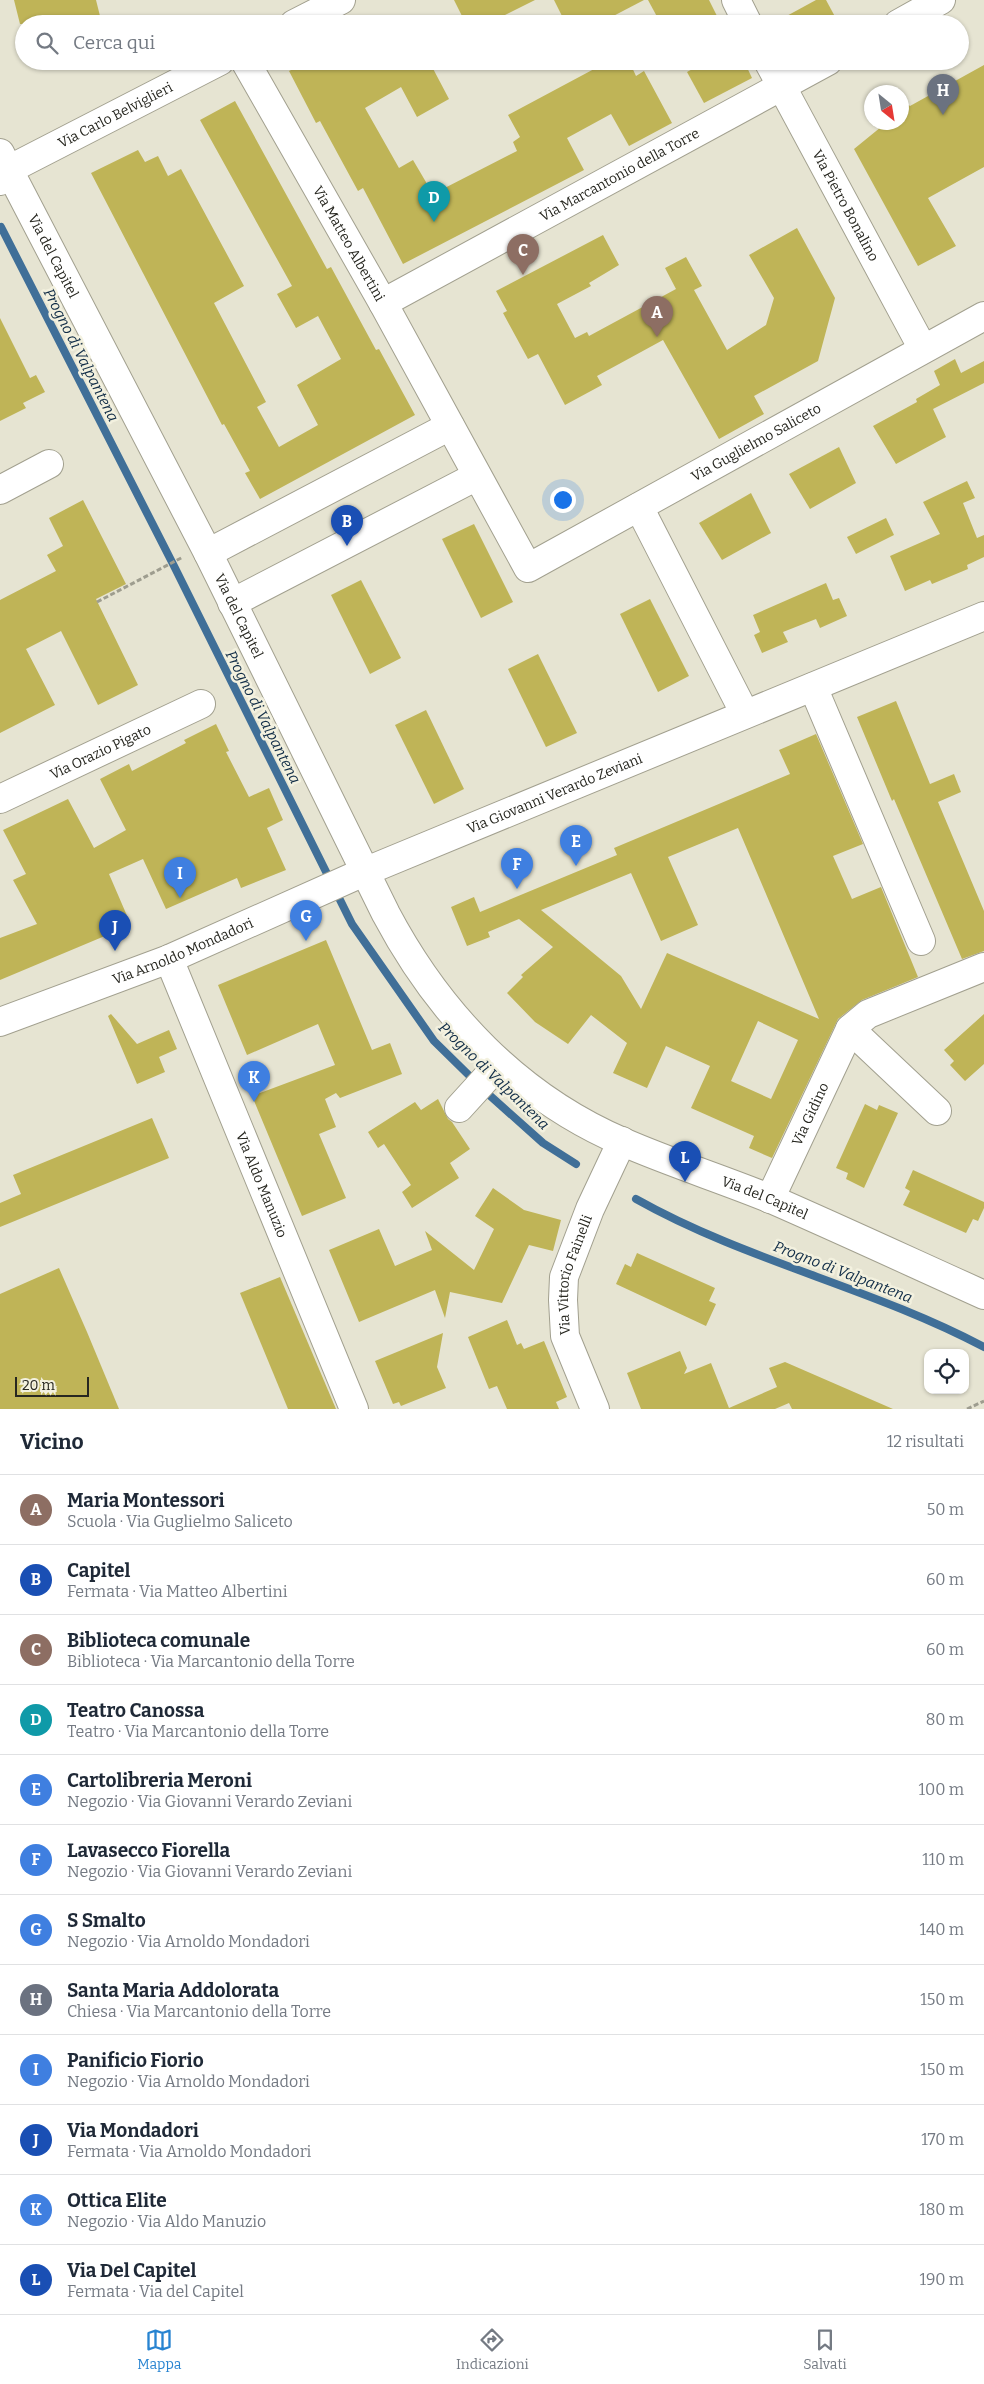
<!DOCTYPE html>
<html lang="it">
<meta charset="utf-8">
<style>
body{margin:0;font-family:Bitter,serif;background:#f2f2f3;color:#1f2937}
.controls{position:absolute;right:15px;bottom:15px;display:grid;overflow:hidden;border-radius:10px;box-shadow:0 1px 4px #0004}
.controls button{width:45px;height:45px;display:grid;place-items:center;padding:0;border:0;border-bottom:1px solid #e0e1e3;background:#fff;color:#1f2937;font:25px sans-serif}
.compass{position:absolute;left:864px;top:85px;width:45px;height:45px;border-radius:50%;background:#fff;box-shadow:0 1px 4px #0004;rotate:150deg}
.scale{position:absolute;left:15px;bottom:12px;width:74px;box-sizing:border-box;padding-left:5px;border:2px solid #272720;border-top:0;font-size:14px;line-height:18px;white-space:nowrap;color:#272720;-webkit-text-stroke:4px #f3f1df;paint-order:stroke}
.you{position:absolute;left:562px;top:499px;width:18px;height:18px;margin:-12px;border:4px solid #fff;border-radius:50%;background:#1a73e8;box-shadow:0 0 0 8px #1a73e833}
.badge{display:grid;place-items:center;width:32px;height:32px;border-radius:50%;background:#2884d1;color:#fff;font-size:16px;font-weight:700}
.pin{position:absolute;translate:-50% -41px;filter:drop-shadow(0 1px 2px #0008)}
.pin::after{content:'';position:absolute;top:26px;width:18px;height:15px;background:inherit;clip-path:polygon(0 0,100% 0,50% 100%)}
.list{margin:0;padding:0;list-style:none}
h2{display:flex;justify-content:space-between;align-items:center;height:65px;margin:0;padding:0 20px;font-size:21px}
h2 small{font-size:16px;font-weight:400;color:#747a83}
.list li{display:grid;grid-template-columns:32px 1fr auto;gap:15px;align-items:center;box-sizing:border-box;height:70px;padding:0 20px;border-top:1px solid #e0e1e3}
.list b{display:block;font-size:19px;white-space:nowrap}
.list p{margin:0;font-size:16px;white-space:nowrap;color:#747a83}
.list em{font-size:16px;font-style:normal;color:#747a83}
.icon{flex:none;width:28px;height:28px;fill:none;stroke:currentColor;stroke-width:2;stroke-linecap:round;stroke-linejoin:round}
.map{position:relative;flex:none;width:984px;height:1409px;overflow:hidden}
.search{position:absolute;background:#fff;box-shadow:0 1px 4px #0004;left:15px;right:15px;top:15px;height:55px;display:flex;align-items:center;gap:12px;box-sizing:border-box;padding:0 18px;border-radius:28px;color:#747a83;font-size:19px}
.sheet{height:905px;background:#fff}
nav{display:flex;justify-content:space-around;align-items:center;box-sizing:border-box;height:70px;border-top:1px solid #e0e1e3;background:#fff;font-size:14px;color:#747a83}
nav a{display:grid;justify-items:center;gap:2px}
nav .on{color:#2884d1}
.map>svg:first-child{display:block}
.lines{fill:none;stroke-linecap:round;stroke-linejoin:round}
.stream{stroke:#406f98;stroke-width:8}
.building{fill:#bfb457;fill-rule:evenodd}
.minor-casing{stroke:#a2a08f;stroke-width:30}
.path{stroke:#9e9d8f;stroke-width:3;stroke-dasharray:5 2.5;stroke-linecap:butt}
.minor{stroke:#fff;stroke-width:28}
.labels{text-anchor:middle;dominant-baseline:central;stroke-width:5;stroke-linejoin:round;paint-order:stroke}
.street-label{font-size:14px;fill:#272720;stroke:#f3f1df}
.water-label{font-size:15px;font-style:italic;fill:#102c46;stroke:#f3f1df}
</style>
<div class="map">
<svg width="984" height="1409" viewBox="0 0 984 1409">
<rect width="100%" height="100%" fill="#e6e4d2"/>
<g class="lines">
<g class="stream">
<polyline points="1,227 174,566 352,924 434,1041 487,1093 543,1143 576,1164"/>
<path d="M636,1199C746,1261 873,1288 984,1347"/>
</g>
</g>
<g class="building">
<polygon points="14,0 96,0 102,24 20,24"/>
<polygon points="454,0 535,0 503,16 506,24 466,24"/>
<polygon points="554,0 644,0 598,24 566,24"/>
<polygon points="648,0 709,0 717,16 703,24 661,24"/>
<polygon points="816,0 826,0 839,24 772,24"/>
<polygon points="309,61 429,61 449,99 417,117 401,87 365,108 399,168 413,160 433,194 517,151 513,142 520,137 508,115 609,61 629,61 636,76 644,71 672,123 629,146 611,114 567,138 584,170 403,264 363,188 358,191 320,121 316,123 289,71"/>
<polygon points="707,61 744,61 752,78 704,103 687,72"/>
<polygon points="984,65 984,167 928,198 956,246 918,266 854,149 881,127 879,122 902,122 902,100 910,106"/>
<polygon points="235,101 327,269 331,267 376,350 379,349 415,415 260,499 245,473 250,471 224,424 222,425 91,173 138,150 145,162 158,156 168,176 181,169 244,286 214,303 266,402 257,407 279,447 318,425 297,385 341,359 318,316 296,328 277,294 292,286 200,120"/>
<polygon points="797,228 835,298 818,361 754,396 764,414 719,439 663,340 597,376 602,385 565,405 538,354 528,359 503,313 507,311 496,291 603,235 619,265 589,283 591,286 557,304 575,338 587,332 589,336 676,289 665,268 686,257 702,286 694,290 727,350 766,325 774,298 749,255"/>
<polygon points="0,318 30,378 36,375 45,392 23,403 26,408 0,421"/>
<polygon points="955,359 961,373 984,361 984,383 933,409 946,437 896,464 873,426 917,402 916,399 940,385 934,371"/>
<polygon points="839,447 856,483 810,509 789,474"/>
<polygon points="967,481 975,498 963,503 977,538 984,535 984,557 967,565 968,569 932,584 930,580 905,591 890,556 940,534 923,502"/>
<polygon points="751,493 771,533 722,560 699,523"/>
<polygon points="83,500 126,584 96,599 138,685 98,705 61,631 26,649 55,705 0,733 0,600 56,571 47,555 63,546 49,518"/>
<polygon points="886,518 894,535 856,554 847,537"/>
<polygon points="474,524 513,602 481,618 442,539"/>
<polygon points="361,580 401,658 370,674 331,595"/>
<polygon points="826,583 833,600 839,598 847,616 820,628 816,619 783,632 788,642 762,653 754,635 760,632 753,615"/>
<polygon points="650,599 689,676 658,692 620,614"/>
<polygon points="538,654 577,733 546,747 508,669"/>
<polygon points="896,701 930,784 954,774 961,792 938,802 984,911 984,951 962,959 894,799 892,801 857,717"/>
<polygon points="426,710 464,789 434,804 395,725"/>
<polygon points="216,724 229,751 226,752 249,797 269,788 283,820 267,828 286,870 241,888 237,878 166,909 143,859 109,874 131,925 0,980 0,938 37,924 13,880 26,874 3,830 68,799 94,848 126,830 100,779 129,764 132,771 186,743 184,740"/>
<path d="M816,734L863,844L833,856L852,899L881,887L918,977L862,1000L838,1019L772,1158L749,1148L754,1136L691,1108L710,1066L666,1046L647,1088L613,1073L627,1043L591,1015L568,1044L535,1022L507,993L523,977L521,975L553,947L519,919L488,932L490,937L467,946L451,907L474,897L480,912L617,855L614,848L790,774L779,750ZM738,828L819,1019L667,953L641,1009L621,976L541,910L631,873L661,941L698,925L668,857ZM758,1021L798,1040L771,1099L731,1081Z"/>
<polygon points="326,940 372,1050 390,1043 402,1074 340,1098 336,1093 325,1099 336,1127 319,1134 346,1198 302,1216 252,1096 335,1065 318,1024 247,1055 218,985"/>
<polygon points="111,1014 137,1044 169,1030 177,1049 159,1057 165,1072 137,1084 108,1016"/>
<polygon points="984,1014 984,1064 965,1081 950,1065 954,1061 944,1050"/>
<polygon points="438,1099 448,1119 452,1122 470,1149 450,1163 459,1178 412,1208 402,1192 411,1185 384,1144 378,1148 368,1132 415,1102 421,1110"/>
<polygon points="865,1104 877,1110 879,1105 898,1113 864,1188 846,1179 848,1173 836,1168"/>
<polygon points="152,1118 169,1158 0,1227 0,1203 21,1194 13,1175"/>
<polygon points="913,1170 984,1202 984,1208 978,1221 973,1219 966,1233 903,1205 910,1191 905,1188"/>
<polygon points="493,1188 524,1210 561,1220 553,1251 529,1245 502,1303 450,1292 445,1318 435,1290 359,1322 329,1250 379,1229 395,1266 432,1250 425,1231 474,1270 494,1229 475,1216"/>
<polygon points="637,1253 715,1288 709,1301 716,1304 706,1326 616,1284 625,1264 631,1267"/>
<polygon points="59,1268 87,1332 119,1409 0,1409 0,1294"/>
<polygon points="280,1277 336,1409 288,1409 240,1293"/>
<polygon points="507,1320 517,1345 521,1343 524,1349 544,1341 567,1397 556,1402 559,1409 507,1409 497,1386 489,1389 468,1337"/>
<polygon points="443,1333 437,1367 446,1388 401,1406 399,1402 393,1404 375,1361"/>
<polygon points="680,1351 687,1368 684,1374 711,1363 729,1408 777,1387 769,1368 785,1362 893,1409 792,1409 789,1403 775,1409 641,1409 627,1373"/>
</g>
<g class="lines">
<defs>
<g id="minor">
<polyline points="736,0 748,24"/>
<polyline points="294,24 341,0"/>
<polyline points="898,24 941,0"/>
<path id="s1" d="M245,61L383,303L528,568L984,316"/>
<path id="s2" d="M768,61L923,349"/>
<path id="s3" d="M0,153L208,553L386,914C439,1014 518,1097 623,1142C671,1163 722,1179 771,1199C842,1230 913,1263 984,1295"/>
<path id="s4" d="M0,181L10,169L220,61"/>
<path id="s5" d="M383,303L828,61"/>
<polyline points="0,490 49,464"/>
<polyline points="639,507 745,714"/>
<polyline points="208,553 450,426"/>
<polyline points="232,603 477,476"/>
<polyline points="813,687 921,941"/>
<path id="s6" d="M0,799L201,704"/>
<path id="s7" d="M169,959L354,1409"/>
<path id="s8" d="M0,1022L169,959L364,872L984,616"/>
<polyline points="850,1029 937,1111"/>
<polyline points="459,1108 499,1064"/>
<path id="s9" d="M770,1199L850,1029L868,1014L984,967"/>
<path id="s10" d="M595,1409L565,1336L563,1300L564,1277L590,1209L622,1141"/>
</g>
</defs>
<use href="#minor" class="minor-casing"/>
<g class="path">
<polyline points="97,602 183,557"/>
<polyline points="967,1409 984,1401"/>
</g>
<use href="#minor" class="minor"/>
</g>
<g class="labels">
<g class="street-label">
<text stroke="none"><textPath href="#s4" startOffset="134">Via Carlo Belviglieri</textPath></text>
<text stroke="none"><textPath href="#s5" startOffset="269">Via Marcantonio della Torre</textPath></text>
<text stroke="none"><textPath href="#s2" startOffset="164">Via Pietro Bonalino</textPath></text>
<text stroke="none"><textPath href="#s1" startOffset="210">Via Matteo Albertini</textPath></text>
<text stroke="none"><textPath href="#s3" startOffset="116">Via del Capitel</textPath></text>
<text stroke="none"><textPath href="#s1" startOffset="841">Via Guglielmo Saliceto</textPath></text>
<text stroke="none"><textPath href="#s3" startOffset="521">Via del Capitel</textPath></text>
<text stroke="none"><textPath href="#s6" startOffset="111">Via Orazio Pigato</textPath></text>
<text stroke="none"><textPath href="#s8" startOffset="600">Via Giovanni Verardo Zeviani</textPath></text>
<text stroke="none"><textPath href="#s8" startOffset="196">Via Arnoldo Mondadori</textPath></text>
<text stroke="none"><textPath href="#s9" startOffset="94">Via Gidino</textPath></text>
<text stroke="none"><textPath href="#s7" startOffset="244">Via Aldo Manuzio</textPath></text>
<text stroke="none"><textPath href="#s3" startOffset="1341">Via del Capitel</textPath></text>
<text stroke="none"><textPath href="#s10" startOffset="142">Via Vittorio Fainelli</textPath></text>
</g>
<g class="water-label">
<text transform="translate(81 355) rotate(63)">Progno di Valpantena</text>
<text transform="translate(263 717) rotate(63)">Progno di Valpantena</text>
<text transform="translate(494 1076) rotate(44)">Progno di Valpantena</text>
<text transform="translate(843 1272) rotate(21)">Progno di Valpantena</text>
</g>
</g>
</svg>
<div class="controls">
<button><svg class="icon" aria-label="locate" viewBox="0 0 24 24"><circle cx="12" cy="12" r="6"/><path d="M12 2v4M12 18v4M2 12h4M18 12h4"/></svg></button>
</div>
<svg class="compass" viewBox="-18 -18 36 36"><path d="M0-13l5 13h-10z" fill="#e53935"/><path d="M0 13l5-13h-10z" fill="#747a83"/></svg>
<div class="scale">20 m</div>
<div class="you"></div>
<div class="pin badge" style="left:657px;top:337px;background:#8d6e63">A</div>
<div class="pin badge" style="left:347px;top:546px;background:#1a4fb4">B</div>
<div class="pin badge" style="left:523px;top:275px;background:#8d6e63">C</div>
<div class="pin badge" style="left:434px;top:222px;background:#0f9aa8">D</div>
<div class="pin badge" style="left:576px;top:866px;background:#3f7fe0">E</div>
<div class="pin badge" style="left:517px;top:889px;background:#3f7fe0">F</div>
<div class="pin badge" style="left:306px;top:941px;background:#3f7fe0">G</div>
<div class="pin badge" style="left:943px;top:115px;background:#6b7280">H</div>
<div class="pin badge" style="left:180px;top:898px;background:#3f7fe0">I</div>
<div class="pin badge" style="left:115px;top:951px;background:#1a4fb4">J</div>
<div class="pin badge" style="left:254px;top:1102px;background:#3f7fe0">K</div>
<div class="pin badge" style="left:685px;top:1182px;background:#1a4fb4">L</div>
<div class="search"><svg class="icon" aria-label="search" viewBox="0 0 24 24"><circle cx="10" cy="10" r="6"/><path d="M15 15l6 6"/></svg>Cerca qui</div>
</div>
<section class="sheet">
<h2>Vicino<small>12 risultati</small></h2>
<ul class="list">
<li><span class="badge" style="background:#8d6e63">A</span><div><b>Maria Montessori</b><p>Scuola · Via Guglielmo Saliceto</p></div><em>50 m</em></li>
<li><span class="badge" style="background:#1a4fb4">B</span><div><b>Capitel</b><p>Fermata · Via Matteo Albertini</p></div><em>60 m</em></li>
<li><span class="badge" style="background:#8d6e63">C</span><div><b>Biblioteca comunale</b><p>Biblioteca · Via Marcantonio della Torre</p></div><em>60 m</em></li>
<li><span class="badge" style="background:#0f9aa8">D</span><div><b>Teatro Canossa</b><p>Teatro · Via Marcantonio della Torre</p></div><em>80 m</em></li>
<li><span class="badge" style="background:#3f7fe0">E</span><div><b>Cartolibreria Meroni</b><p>Negozio · Via Giovanni Verardo Zeviani</p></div><em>100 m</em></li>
<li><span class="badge" style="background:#3f7fe0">F</span><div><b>Lavasecco Fiorella</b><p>Negozio · Via Giovanni Verardo Zeviani</p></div><em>110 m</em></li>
<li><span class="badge" style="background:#3f7fe0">G</span><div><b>S Smalto</b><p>Negozio · Via Arnoldo Mondadori</p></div><em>140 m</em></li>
<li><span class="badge" style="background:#6b7280">H</span><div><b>Santa Maria Addolorata</b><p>Chiesa · Via Marcantonio della Torre</p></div><em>150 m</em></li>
<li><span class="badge" style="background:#3f7fe0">I</span><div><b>Panificio Fiorio</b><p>Negozio · Via Arnoldo Mondadori</p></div><em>150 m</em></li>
<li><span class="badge" style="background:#1a4fb4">J</span><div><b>Via Mondadori</b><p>Fermata · Via Arnoldo Mondadori</p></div><em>170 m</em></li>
<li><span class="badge" style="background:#3f7fe0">K</span><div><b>Ottica Elite</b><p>Negozio · Via Aldo Manuzio</p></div><em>180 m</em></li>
<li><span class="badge" style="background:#1a4fb4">L</span><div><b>Via Del Capitel</b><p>Fermata · Via del Capitel</p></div><em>190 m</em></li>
</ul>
</section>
<nav>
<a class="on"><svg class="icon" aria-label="map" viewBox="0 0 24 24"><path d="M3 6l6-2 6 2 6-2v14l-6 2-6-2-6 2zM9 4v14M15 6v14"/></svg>Mappa</a>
<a><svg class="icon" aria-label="directions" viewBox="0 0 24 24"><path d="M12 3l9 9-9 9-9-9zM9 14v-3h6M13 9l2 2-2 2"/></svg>Indicazioni</a>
<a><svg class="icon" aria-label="saved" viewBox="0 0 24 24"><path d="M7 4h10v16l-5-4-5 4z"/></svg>Salvati</a>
</nav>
